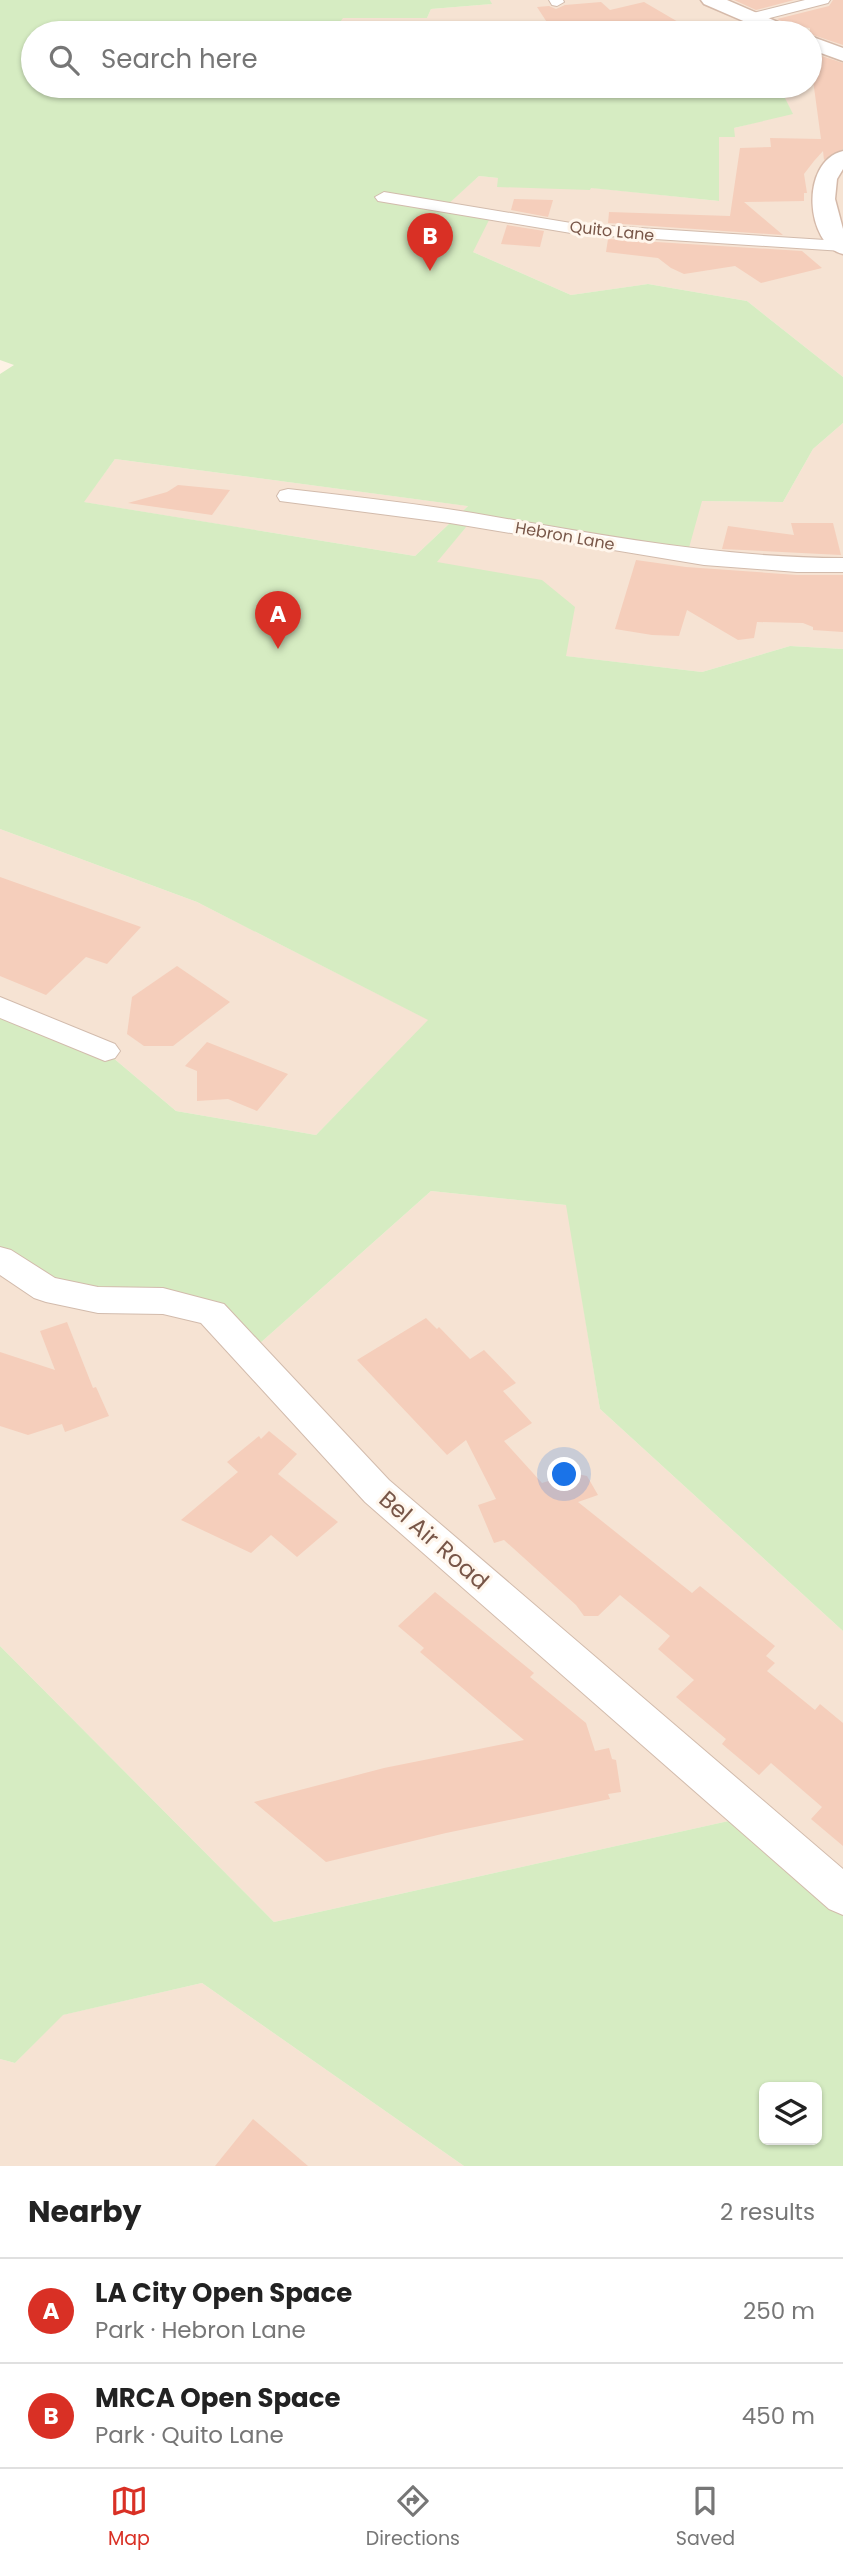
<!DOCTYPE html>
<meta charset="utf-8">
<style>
body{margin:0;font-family:Poppins,sans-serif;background:#f6f6f6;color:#222}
.controls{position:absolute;right:21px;bottom:21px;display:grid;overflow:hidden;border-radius:10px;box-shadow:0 2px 5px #0004}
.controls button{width:63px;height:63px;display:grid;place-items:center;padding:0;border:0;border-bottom:2px solid #e0e0e0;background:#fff;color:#222;font:35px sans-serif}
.you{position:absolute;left:565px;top:1475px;width:24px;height:24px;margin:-18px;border:5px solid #fff;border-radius:50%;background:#1a73e8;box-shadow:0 0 0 10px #1a73e833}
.badge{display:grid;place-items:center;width:46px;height:46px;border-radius:50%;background:#d93025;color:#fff;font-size:23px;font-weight:700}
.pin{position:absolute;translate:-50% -58px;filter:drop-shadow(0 2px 4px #0008)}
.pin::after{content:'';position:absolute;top:37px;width:24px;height:21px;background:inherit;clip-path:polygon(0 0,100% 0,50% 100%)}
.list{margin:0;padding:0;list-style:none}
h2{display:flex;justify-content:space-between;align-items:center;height:91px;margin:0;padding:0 28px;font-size:30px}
h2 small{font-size:23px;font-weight:400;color:#767676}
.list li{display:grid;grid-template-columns:46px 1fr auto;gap:21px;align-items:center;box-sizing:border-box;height:105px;padding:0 28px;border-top:2px solid #e0e0e0}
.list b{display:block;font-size:26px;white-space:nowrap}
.list p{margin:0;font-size:23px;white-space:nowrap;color:#767676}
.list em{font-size:23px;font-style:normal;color:#767676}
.icon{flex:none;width:38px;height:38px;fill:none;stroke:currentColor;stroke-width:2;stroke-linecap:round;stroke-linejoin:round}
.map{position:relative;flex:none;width:843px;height:2166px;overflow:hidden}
.search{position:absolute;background:#fff;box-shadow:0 2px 5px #0004;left:21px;right:21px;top:21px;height:77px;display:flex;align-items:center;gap:18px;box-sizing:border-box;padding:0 24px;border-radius:38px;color:#767676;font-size:26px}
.sheet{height:301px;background:#fff}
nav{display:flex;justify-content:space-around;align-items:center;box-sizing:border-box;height:98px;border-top:2px solid #e0e0e0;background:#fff;font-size:19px;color:#767676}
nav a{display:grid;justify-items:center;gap:4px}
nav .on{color:#d93025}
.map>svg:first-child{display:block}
.residential{fill:#f6e3d3}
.green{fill:#d6ecc2;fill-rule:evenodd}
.building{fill:#f5cebb}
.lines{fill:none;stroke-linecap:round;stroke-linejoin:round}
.street-casing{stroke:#d2bbac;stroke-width:2}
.secondary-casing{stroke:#d5baaa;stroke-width:3}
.street{fill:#fff;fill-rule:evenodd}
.secondary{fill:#fff;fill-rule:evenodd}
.labels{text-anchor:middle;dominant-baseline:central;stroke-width:6;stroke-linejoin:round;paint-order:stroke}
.far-street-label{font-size:16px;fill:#785648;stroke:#fff6ec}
.near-street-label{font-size:23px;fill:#785648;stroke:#fff6ec}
</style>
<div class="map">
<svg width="843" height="2166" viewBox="0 0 843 2166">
<rect width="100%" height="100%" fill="#fef2e5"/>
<g class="residential">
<polygon points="490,0 843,0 843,377 747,301 648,284 571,295 473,252 445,206 479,176 719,201 719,132 792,113 781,92 670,86 810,86 810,33 332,33 342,18 427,18 431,9 491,4"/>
<polygon points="843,423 843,649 790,646 702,672 565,656 436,562 472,520 702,501 783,502 813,449"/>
<polygon points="115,459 468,506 415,556 83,502"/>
<polygon points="0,829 197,902 429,1020 316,1135 176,1111 105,1051 0,1007"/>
<polygon points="431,1191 567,1205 600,1409 843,1631 843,1895 751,1816 274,1922 0,1646 0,1259 212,1313 249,1353"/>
<polygon points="202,1983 464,2166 0,2166 0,2059 15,2063 62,2015"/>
</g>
<g class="green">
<path d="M0,0H490L492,4L431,9L427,18H343L332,33H33V86H670L782,92L793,114L734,128L735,137H719V201L591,188L590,190L497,187L498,178L479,176L446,206L492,214L473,252L571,295L648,284L747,301L843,377V423L813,449L783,502L702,501L687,555L472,520L437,562L542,580L575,607L566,656L702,672L790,646L843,649V1631L600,1409L566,1205L431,1191L249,1353L212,1313L98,1300L0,1259V1007L105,1051L176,1111L316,1135L428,1020L197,902L0,829V374L14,365L0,360ZM115,459L467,506H468L415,556L84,502Z"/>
<path d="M0,1646L274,1922L751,1816L843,1895V2166H464L202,1983L63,2015L15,2063L0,2059ZM764,2087H817V2140H764Z"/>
</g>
<g class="building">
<polygon points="734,0 794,0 756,10"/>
<polygon points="833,0 843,0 843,45 810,34 810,28 794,26 777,19 829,6"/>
<polygon points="601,2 610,10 644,2 697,33 554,33 537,7 549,6 556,9 565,5"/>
<polygon points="810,52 843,63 843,149 824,160 823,151 814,161 804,174 807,193 804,193 804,201 744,202 783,235 608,223 609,212 730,216 740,148 771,147 770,138 821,139 813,80 810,80"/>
<polygon points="514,199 553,200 548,217 511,210"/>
<polygon points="507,225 544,231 540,247 501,244"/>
<polygon points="608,239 802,251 822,268 761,283 735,266 684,274 671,268 658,258 606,252"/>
<polygon points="178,485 230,490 212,515 128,503 167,492"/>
<polygon points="791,523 833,523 841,555 722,549 728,526 794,535"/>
<polygon points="636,560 686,567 797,575 843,575 843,632 813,630 813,627 803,623 757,622 754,638 738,640 687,610 679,636 652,635 615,629"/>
<polygon points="0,877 141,927 107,964 86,957 46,995 0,976"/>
<polygon points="177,966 230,1002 173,1046 144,1046 127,1034 132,997"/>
<polygon points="207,1042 288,1074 257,1111 228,1099 197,1101 197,1071 185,1066"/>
<polygon points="426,1318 437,1329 439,1327 470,1359 484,1350 516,1383 503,1391 532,1423 504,1441 542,1483 573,1473 587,1476 598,1495 578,1502 692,1593 700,1586 775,1646 766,1656 775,1663 767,1671 815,1710 820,1704 843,1723 843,1846 811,1819 822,1807 771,1763 759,1775 722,1744 726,1739 676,1697 694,1680 658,1649 670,1636 620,1595 598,1616 584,1616 576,1605 504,1540 494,1543 478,1505 496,1499 466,1440 447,1455 357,1360"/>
<polygon points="67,1322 93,1388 96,1387 109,1416 65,1432 62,1424 28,1435 0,1426 0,1352 55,1370 40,1331"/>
<polygon points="269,1431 297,1454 278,1474 338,1522 297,1557 271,1535 251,1553 181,1520 238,1472 227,1462 259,1436 261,1439"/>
<polygon points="435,1592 534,1673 530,1677 586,1723 595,1751 609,1748 612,1759 616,1760 621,1792 608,1794 610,1799 446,1833 326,1862 254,1802 384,1768 524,1740 420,1652 424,1648 398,1626"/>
<polygon points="253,2119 308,2166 215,2166"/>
</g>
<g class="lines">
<defs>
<g id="street">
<polygon points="549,0 563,0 564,2 557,6 552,5"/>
<polygon points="805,0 830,0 828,3 750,23 742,18 745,15"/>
<polygon points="384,192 577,224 841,241 843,251 577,234 378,201 375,197"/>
<path d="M288,489C350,496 412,503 473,513C596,534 717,558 843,558V572H797L704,565L450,523L280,501L277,496L280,491Z"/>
<polygon points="0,997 115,1044 120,1051 115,1058 105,1061 0,1018"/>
<polygon points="0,1247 11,1250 55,1278 98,1287 163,1288 224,1304 389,1480 843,1869 843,1915 829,1909 365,1502 201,1323 163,1314 98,1313 46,1302 34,1298 0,1275"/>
</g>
<g id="secondary">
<polygon points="701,0 727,0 794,29 797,33 771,33 704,4"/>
<polygon points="810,36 843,48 843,61 810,49"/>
<path d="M843,151V169L837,179L835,199L843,229V254C806,245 799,162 843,151Z"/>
</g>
</defs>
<use href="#street" class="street-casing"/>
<use href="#secondary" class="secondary-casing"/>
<use href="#street" class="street"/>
<use href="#secondary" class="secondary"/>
</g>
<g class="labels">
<g class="far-street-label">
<text transform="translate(612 231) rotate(6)">Quito Lane</text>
<text transform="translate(565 536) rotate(10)">Hebron Lane</text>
</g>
<g class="near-street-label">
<text transform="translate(434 1540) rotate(41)">Bel Air Road</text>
</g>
</g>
</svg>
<div class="controls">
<button><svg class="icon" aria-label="layers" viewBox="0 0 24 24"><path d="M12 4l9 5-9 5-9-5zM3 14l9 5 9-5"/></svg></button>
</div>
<div class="you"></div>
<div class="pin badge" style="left:278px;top:649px">A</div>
<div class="pin badge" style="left:430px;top:271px">B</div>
<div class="search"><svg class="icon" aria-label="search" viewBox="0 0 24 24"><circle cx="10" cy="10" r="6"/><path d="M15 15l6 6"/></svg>Search here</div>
</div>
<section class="sheet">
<h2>Nearby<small>2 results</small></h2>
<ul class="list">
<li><span class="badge">A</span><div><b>LA City Open Space</b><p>Park · Hebron Lane</p></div><em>250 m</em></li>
<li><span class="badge">B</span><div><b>MRCA Open Space</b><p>Park · Quito Lane</p></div><em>450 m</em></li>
</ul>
</section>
<nav>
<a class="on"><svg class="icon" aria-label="map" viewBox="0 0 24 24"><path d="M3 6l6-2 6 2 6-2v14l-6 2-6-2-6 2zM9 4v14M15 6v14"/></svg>Map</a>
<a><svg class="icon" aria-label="directions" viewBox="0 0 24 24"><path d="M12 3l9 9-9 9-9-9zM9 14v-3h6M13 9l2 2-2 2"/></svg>Directions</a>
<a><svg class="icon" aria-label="saved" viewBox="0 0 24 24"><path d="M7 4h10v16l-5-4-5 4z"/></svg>Saved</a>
</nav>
